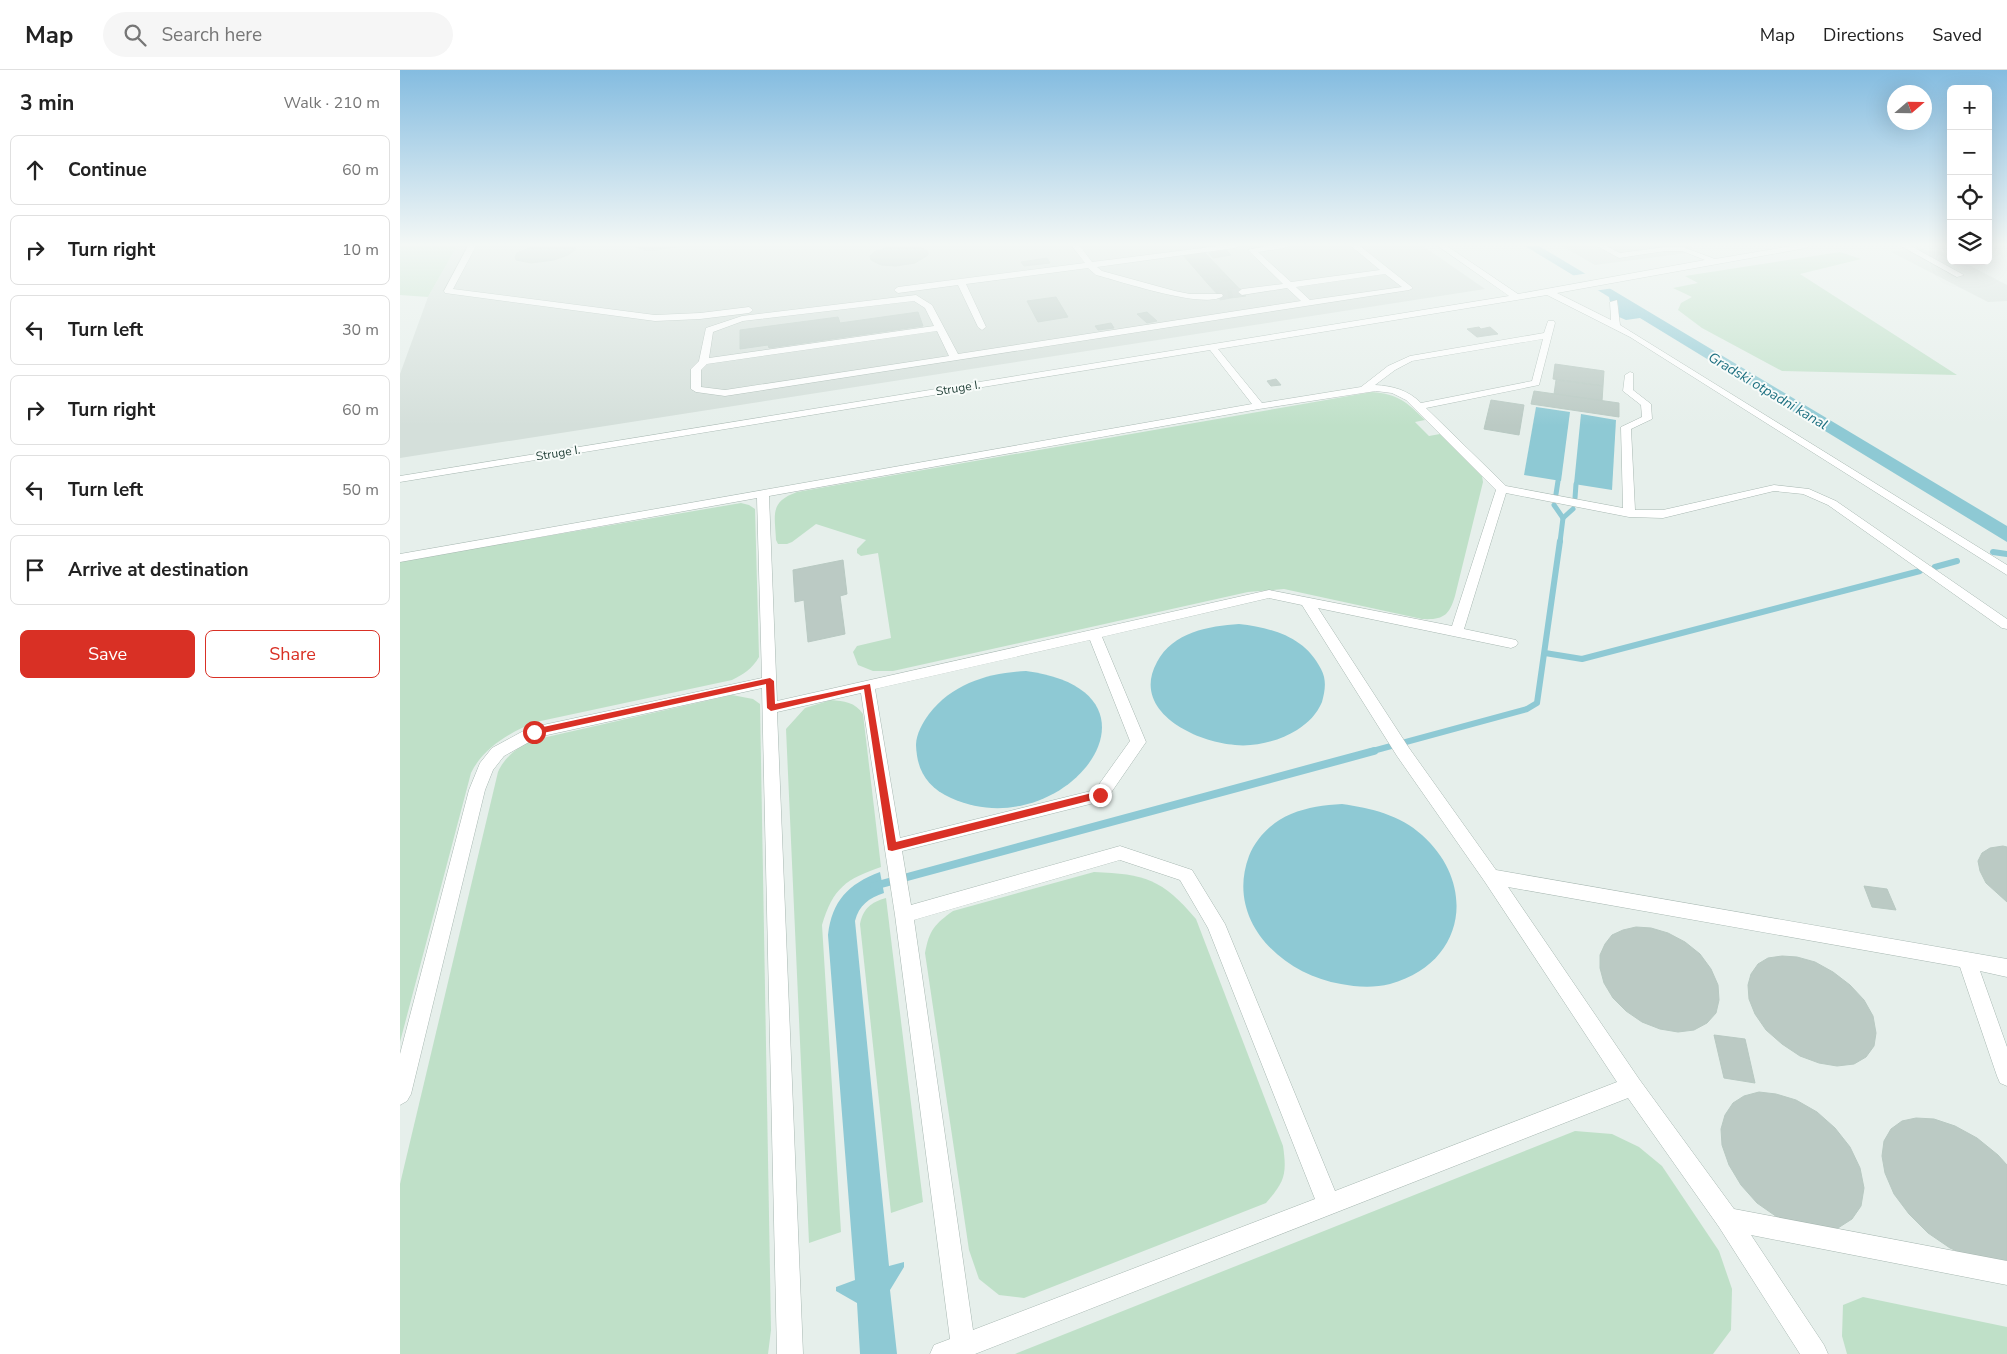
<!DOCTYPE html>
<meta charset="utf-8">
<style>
body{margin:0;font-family:"Nunito Sans",sans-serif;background:#f6f6f6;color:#222}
.controls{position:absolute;right:15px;top:15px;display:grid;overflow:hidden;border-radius:8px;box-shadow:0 5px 20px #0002}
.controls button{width:45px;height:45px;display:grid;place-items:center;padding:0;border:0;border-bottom:1px solid #e0e0e0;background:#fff;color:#222;font:25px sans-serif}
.compass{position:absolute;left:1487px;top:15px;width:45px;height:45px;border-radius:50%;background:#fff;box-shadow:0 5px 20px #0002;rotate:70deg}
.stop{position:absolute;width:15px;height:15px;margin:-11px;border:4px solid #d93025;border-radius:50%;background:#fff}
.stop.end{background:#d93025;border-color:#fff;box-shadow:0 1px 5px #0008}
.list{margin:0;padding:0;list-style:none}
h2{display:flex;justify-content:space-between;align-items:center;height:65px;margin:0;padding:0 20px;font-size:21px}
h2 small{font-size:16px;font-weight:400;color:#767676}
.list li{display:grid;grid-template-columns:32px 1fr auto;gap:15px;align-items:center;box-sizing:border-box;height:70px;margin:0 10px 10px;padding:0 10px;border:1px solid #e0e0e0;border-radius:8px}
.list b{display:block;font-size:19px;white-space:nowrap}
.list em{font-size:16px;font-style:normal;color:#767676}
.actions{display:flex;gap:10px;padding:15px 20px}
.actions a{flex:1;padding:11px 0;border:1px solid #d93025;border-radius:8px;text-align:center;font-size:18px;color:#d93025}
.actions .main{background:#d93025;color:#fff}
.icon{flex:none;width:28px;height:28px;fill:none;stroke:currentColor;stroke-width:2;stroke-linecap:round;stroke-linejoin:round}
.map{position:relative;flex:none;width:1607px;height:1284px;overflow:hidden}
header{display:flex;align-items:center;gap:30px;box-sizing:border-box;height:70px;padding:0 25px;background:#fff;border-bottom:1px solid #e0e0e0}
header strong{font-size:24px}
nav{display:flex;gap:28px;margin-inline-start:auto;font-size:18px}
.search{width:350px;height:45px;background:#f6f6f6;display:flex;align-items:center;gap:12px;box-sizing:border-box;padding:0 18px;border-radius:28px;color:#767676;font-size:19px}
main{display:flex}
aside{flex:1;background:#fff}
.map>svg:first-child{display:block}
.built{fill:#d4dfda}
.green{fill:#bfe0c8}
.water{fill:#8ec9d4}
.pier{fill:#e6efeb}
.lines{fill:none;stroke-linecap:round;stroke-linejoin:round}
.stream-far2{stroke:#8ec9d4;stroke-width:5}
.stream-far1{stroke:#8ec9d4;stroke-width:6}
.stream{stroke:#8ec9d4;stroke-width:8}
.building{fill:#bbcac4;stroke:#b8c9c2}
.minor-tunnel{stroke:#bfccc8;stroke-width:9;stroke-dasharray:9 4.5;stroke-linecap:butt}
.minor-casing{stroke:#a8b8b2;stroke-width:1}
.minor{fill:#fff;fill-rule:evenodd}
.route{fill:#d93025}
.labels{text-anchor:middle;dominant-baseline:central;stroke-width:4;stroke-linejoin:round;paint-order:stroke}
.far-street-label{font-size:12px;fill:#24423a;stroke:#f7fbf9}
.far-water-label{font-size:14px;font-style:italic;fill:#1c6f80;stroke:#f7fbf9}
</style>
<header>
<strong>Map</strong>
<div class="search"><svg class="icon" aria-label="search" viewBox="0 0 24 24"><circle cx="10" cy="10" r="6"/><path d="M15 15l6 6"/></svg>Search here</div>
<nav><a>Map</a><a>Directions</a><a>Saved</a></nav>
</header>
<main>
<aside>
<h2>3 min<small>Walk · 210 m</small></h2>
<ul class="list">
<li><svg class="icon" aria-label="ahead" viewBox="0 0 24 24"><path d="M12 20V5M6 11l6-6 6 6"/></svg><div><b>Continue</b></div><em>60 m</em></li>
<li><svg class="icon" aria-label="right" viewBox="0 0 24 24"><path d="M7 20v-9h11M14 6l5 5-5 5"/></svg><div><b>Turn right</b></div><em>10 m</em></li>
<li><svg class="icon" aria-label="left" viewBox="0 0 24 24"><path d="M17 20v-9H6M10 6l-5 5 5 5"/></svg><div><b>Turn left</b></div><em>30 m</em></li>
<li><svg class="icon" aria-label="right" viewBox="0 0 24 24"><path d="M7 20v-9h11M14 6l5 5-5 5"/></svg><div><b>Turn right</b></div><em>60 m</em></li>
<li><svg class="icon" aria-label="left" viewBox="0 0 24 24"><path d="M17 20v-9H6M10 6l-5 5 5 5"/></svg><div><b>Turn left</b></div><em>50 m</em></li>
<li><svg class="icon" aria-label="arrive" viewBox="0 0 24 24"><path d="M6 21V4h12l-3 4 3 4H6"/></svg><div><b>Arrive at destination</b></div></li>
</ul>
<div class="actions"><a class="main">Save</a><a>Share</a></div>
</aside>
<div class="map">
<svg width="1607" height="1284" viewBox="0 0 1607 1284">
<rect width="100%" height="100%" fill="#e6efeb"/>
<g class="built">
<polygon points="57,176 1023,176 1085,219 0,388 0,304 28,227"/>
<polygon points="1162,176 1290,176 1294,178 1287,183 1195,195"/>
<polygon points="1519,177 1528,181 1538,180 1551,186 1551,191 1561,191 1607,215 1607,231 1588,232 1491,182"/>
</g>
<g class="green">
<polygon points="0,176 57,176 28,227 0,225"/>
<polygon points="1440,182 1461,189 1400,204 1557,305 1382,301 1302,258 1278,240 1281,233 1292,227 1273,218 1298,213 1285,206"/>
<path d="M972,322C998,324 1007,332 1025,350L1015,352L1029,366L1040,364L1082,406L1083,412L1055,526C1049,546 1043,550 1022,549L884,519L848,522L493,601H473L458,595L453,582L457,576L491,568L478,483L461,486L457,483V479L466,470L416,454L392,472L387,474H378L376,470C375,445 369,432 397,422Z"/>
<path d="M341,433L349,435L355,439L359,587C352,599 344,604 332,610L136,652C110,662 83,678 71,703L0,972V491Z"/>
<path d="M332,625L353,629L360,634L371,1260L368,1284H0V1114L98,702C104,688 116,679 129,671Z"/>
<path d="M431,630C444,631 455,632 463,644L481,797C446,809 433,818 422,855L441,1162L409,1173L386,659L405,638Z"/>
<path d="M694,802C745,804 762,809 796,849L883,1076C887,1104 885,1111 866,1133L624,1228L599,1225L579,1209L569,1180L525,883C529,860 535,854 553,841Z"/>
<path d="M486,828L523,1132L491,1143L460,854C463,838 472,832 486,828Z"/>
<polygon points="1175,1061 1212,1064 1239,1077 1262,1096 1319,1181 1332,1219 1331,1260 1313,1284 615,1284"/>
<polygon points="1463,1227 1607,1257 1607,1284 1447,1284 1442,1266 1443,1235"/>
</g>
<g class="water">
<polygon points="1125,176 1139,176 1607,456 1607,472 1240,248 1226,250 1219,247 1218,233 1210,232 1209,227"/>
<polygon points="1136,337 1170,342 1161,411 1124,405"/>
<polygon points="1181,344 1216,350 1212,420 1174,414"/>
<path d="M839,554C873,558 905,567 921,599C927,610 925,621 922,632C917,644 908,653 897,660C879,671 856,677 835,675C795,672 730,641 757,592C773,562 809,556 839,554Z"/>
<path d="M626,601C784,622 664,779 551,728C527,717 517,701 516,675C516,664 523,652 529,644C553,613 589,603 626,601Z"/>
<path d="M942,734C971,738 1000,745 1022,765C1078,815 1065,894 990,914C974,918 956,917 941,914C881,904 825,850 849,786C856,768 873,751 891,744C908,737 924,735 942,734Z"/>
<path d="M480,802L484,823C469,828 459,835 455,851L489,1196L504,1192V1197L490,1220L497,1284H460L457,1233L436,1221V1217L455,1210L428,865C432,831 448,814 480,802Z"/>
</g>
<polygon class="pier" points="1189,203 1214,218 1194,221 1170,206"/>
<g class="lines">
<g class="stream-far2">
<polyline points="1156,424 1158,411"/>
<polyline points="1175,428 1176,414"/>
<polyline points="1154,435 1163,448"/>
<polyline points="1160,472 1163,448 1173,439"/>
</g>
<g class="stream-far1">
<polyline points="1593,482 1607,484"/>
<polyline points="1535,497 1557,491"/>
<polyline points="1145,583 1182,589 1520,501"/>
<polyline points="969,682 1127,639 1137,633 1160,471"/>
</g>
<polyline class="stream" points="474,816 974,681"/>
</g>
<g class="building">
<polygon points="134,176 173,176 176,179 168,185 154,190 131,193 116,190 115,187 117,183"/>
<polygon points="233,176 283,176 256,180 244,180"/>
<polygon points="491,176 518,176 528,181 528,185 515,193 496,196 481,195 471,190 470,186 474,182"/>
<polygon points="826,180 831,185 813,188 809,183"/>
<polygon points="804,182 831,210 808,214 783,185"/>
<polygon points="647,188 650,193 624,196 621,192"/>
<polygon points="831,210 846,226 822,229 808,214"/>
<polygon points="656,227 668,247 638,252 627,231"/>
<polygon points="518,242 523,256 369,278 368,275 340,279 340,260 438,247 440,253"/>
<polygon points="747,242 757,251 747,253 737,244"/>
<polygon points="711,253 714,258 698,260 695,256"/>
<polygon points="1079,257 1081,259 1090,257 1098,264 1077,267 1067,259"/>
<polygon points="1155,294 1204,301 1203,316 1153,309"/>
<polygon points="876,309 881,315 871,316 867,311"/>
<polygon points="1156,310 1203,316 1202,331 1154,324"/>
<polygon points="1134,321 1219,333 1219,347 1131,334"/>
<polygon points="1091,330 1124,335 1119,365 1084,359"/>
<polygon points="443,490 447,524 440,526 445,564 408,572 404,530 395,532 393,500"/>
<polygon points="1603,776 1607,777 1607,832 1586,813 1580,801 1578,791 1582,783 1590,778"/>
<polygon points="1464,816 1487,819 1496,840 1472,837"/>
<polygon points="1236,857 1251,858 1268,863 1285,872 1300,884 1311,899 1318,915 1319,930 1316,943 1307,953 1294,960 1278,962 1260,959 1242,952 1226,941 1213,928 1204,913 1200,898 1200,885 1205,874 1212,865 1223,860"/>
<polygon points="1382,886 1397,887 1415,892 1433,902 1450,915 1464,930 1473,946 1476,963 1474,976 1466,987 1454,994 1437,996 1419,993 1400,986 1382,974 1366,960 1355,944 1349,929 1348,915 1351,904 1358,894 1368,888"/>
<polygon points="1314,965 1345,969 1355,1013 1324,1008"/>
<polygon points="1359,1022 1376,1024 1396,1030 1417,1042 1435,1058 1450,1077 1460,1098 1464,1118 1461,1136 1452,1149 1438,1158 1419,1160 1399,1157 1377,1147 1357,1133 1341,1115 1329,1095 1322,1075 1321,1059 1325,1045 1333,1033 1344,1026"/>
<polygon points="1516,1048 1534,1049 1555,1056 1577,1068 1598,1085 1607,1095 1607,1190 1595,1192 1573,1188 1550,1178 1528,1163 1509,1144 1494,1124 1485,1103 1482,1086 1484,1071 1491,1059 1502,1051"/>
</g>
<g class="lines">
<polyline class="minor-tunnel" points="819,226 842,222"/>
<defs>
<g id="minor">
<polygon points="68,176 76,176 53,219 255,245 300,243 349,237 353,240 349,243 300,249 255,251 45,223 44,221"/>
<path d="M672,176H680L692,192L818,176H839L835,178L697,197L702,201L775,221L790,224H822L823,226C805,240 720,211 696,205L688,198L566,214L586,257L582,260L578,257L558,215L498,223L494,220L498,217L685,193Z"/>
<path d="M866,176H888L884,178L858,182L891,212L980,200L951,176H960L1013,218L1009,220L325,326L296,322L291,319V299L299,291L306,258L342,246L516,225L532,235L558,284L901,231L887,218L842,225L838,222L842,219L883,214L848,180ZM985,204L1002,217L910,230L896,217ZM514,231L525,238L534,256L309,288L313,262L343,251ZM537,261L549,286L325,320L301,317V300L307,294Z"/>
<path d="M1038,176H1047L1118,224L1305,190L1282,181H1265L1219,188L1197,176H1206L1220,183L1265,177H1283L1315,189L1392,176H1410L1406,178L1157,223L1211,250L1210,232L1217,230L1220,255L1607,495V505L1230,267L1147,225L818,279L862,333L961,317L988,296L1010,286L1144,263L1148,251H1154L1155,253L1139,315L1026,338L1106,416L1223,438L1221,357L1242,347L1241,335L1223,321L1225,305L1230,302L1233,303V320L1251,334L1252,349L1231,359L1235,440H1263L1374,415L1409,419L1436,431L1607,549V559L1602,558L1428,435L1403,424L1374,421L1263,448L1229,447L1106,423L1064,559L1116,570L1118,573L1116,576L1111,578L918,538L1009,678L1096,800L1607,889V907L1580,901L1607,977V1016L1600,1013L1597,1006L1560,897L1108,817L1239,1009L1334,1139L1607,1191V1215L1351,1165L1424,1275L1428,1284H1400L1319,1157L1228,1028L575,1284H530L534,1275L550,1269L495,845L461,623L377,642L403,1284H377L362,618L138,667L104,686L93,700L85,720L11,1024L7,1031L0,1035V984L69,720L80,693L92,678L129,658L362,608L357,428L0,492V484L852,334L810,280L0,412V406L1109,226ZM1143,269L1132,311L1021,333C1008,320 993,316 975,315L995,300L1012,291ZM976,321L992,323L1006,330L1096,420L1052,556L869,520L377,631L369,426L859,339ZM869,528L902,535L997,686L1085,812L1217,1012L935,1121L825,854L792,800L720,776L511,835L502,781L706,730L746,672L702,567ZM690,570L730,671L695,720L500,768L475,619ZM720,790L780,810L808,858L915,1129L573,1260L514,850Z"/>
<polygon points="1501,176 1511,176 1564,205 1557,207"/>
</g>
</defs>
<use href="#minor" class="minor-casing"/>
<use href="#minor" class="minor"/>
</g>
<linearGradient id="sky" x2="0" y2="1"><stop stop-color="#84bce0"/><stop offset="0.49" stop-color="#f4f8f6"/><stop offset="1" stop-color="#f4f8f6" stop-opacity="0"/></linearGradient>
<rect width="1607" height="356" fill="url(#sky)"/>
<polygon class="route" points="370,608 374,611 375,634 470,614 496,772 700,721 704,725 700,728 492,781 488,780 464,619 371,641 367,638 366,614 134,665 130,662 134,659"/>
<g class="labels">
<g class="far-street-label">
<text transform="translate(558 318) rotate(-9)">Struge I.</text>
<text transform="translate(158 383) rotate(-9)">Struge I.</text>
</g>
<g class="far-water-label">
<text transform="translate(1368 321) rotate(31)">Gradski otpadni kanal</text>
</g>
</g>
</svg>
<div class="controls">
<button>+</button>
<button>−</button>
<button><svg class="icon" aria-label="locate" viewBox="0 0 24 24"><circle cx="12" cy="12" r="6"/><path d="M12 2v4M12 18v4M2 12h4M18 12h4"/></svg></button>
<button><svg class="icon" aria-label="layers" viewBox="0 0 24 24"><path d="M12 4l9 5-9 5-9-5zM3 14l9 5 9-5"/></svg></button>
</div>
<svg class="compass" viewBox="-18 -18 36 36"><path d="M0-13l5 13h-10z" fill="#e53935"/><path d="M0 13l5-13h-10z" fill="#767676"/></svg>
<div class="stop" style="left:134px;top:662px"></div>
<div class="stop end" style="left:700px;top:725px"></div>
</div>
</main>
